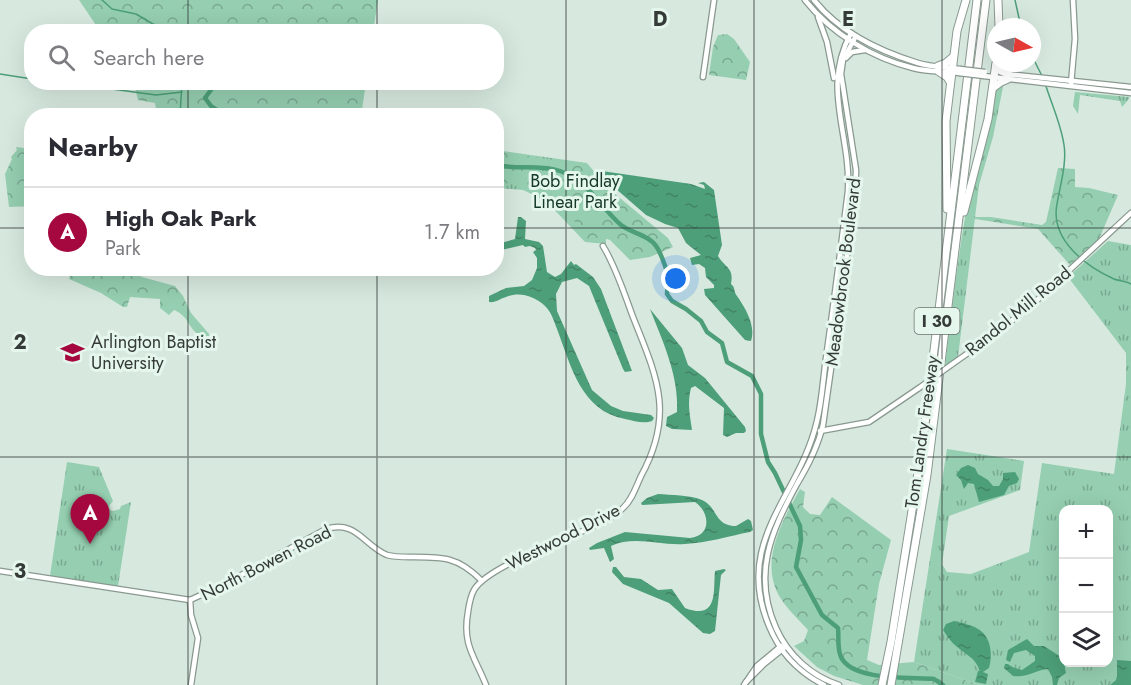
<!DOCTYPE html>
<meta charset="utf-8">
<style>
body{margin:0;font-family:Jost,sans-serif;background:#f7f7f7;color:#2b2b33}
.controls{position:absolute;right:18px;bottom:18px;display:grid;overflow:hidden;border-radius:12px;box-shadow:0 6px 24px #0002}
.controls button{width:54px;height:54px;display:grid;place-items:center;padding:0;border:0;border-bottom:2px solid #e1e1e2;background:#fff;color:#2b2b33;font:30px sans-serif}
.compass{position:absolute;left:987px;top:18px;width:54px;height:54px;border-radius:50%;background:#fff;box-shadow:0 6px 24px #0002;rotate:98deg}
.you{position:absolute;left:676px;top:279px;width:21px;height:21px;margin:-15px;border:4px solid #fff;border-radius:50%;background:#1a73e8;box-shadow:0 0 0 9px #1a73e833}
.badge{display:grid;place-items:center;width:39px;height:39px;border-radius:50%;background:#a4083e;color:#fff;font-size:20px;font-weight:700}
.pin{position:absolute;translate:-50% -50px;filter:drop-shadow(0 2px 3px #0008)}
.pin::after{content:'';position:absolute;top:32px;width:21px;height:18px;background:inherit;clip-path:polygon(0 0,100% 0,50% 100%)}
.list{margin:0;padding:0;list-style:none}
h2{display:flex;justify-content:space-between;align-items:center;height:78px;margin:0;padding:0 24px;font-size:26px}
h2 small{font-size:20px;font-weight:400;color:#7c7c81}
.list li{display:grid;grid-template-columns:39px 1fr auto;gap:18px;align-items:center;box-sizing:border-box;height:90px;padding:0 24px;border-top:2px solid #e1e1e2}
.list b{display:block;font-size:22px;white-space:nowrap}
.list p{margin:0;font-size:20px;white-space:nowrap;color:#7c7c81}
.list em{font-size:20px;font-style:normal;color:#7c7c81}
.icon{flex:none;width:33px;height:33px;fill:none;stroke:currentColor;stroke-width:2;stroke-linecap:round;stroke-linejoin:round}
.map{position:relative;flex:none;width:1131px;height:685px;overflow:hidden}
.search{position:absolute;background:#fff;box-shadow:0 6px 24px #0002;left:24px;top:24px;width:480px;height:66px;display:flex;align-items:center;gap:15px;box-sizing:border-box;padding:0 21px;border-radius:24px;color:#7c7c81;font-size:22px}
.panel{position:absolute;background:#fff;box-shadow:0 6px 24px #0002;left:24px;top:108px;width:480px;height:168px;border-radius:24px}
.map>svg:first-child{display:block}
.grass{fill:url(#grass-tufts);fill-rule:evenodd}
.forest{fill:url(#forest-crowns)}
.water{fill:url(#water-ripples)}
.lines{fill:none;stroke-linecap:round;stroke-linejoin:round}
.stream{stroke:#4d9f79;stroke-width:1.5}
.river{stroke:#4d9f79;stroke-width:4.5}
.secondary-casing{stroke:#899990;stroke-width:7}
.highway-casing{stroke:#899990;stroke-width:9}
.secondary{stroke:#fff;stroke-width:4.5}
.highway{stroke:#fff;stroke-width:7}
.secondary-bridge-casing{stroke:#899990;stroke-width:7;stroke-linecap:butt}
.secondary-bridge{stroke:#fff;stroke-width:4.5}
.grid{fill:none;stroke:#353b38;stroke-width:1.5;stroke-opacity:0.55}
.labels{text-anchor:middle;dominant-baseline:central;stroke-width:6;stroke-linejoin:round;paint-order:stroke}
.shield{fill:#e5f6ec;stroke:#6a736e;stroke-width:1.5}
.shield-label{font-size:16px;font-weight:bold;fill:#353b38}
.park-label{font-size:18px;fill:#143928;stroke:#e5f6ec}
.street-label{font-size:18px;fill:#353b38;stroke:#e5f6ec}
.poi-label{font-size:18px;fill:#353b38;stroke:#e5f6ec;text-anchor:start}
.grid-label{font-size:20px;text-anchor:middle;font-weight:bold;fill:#353b38;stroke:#e5f6ec;stroke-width:6;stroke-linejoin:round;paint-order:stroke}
</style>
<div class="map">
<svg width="1131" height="685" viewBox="0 0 1131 685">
<defs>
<pattern id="grass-tufts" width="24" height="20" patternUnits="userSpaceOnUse" patternTransform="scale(1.5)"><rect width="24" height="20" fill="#95ceb0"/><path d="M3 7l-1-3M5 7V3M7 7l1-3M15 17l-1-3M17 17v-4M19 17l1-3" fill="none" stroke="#7aa890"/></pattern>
<pattern id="forest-crowns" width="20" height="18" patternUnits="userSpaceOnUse" patternTransform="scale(1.5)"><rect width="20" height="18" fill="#95ceb0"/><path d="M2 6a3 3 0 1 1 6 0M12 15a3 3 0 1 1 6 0" fill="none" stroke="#7aa890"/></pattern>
<pattern id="water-ripples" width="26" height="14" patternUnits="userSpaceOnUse" patternTransform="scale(1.5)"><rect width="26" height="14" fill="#4d9f79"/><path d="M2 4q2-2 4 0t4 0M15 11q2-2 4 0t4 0" fill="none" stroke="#418364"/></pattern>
</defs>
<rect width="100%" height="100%" fill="#d7e9df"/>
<g class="grass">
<path d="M1004,82L993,137L979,185L958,357L945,366C953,304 959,240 973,178C980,148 991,119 996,88Z"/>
<polygon points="1075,92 1129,97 1129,99 1122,107 1120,101 1080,95 1078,114 1073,106"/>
<polygon points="496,150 587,163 606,186 606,244 585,242 546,201 523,190 497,188"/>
<path d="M1108,241L1131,245V685H979L914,662L947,449L1024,461L1020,490L949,516L942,564L947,572L971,574L1029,552L1042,463L1114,474L1126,384V353L1068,277ZM1064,510H1108V662H1064Z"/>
<polygon points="67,462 99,467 113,501 109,506 110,510 113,511 120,509 121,506 131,502 118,586 50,576"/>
</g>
<g class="forest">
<polygon points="79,0 378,0 373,32 100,31"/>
<polygon points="727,34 734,39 750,62 746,80 709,75 713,47 718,35"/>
<polygon points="134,83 366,83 361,116 157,115 155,103 138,100"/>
<polygon points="16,147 31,149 31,156 27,158 31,165 31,206 9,207 5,174 12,159 11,157 17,150"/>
<path d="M497,151L579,164L668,238L673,247L650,257L630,260L610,240L600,237L588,240C576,225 564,203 548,192C534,183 513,184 497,183Z"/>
<polygon points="1058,168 1075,169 1075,187 1089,188 1118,195 1099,239 1070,265 1038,229 975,219 975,217 991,217 1042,225 1046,222"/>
<path d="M72,268L130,269L142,277L175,286L183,296L191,313L209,334V339C186,333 193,318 174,310L169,315L160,308V299L130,297L127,307H123L101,293L69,279Z"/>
<path d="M800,489L805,492L803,507L810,514L820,515L832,497L891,540L879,584L867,660L879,665L914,662L979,685H863L834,676L817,667L794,646L804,641L808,630C798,619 785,607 778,594C760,559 783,520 800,489Z"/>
</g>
<g class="water">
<path d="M602,171L691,184L705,189L704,185L698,183L704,182L714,190L722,245L718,256C726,269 734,267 731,284C736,288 733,291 737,296C746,309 756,326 751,341L745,340L705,295L704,289L714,288V285L706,277L705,268L699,264L692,265L690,258L701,255L686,243L678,228L665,224L646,215L600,175L599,172Z"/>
<path d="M518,217H521L526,221L525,239L539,242L543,246L547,272L555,277L561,274L571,261L574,265L576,264L593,277L601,289L632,371L625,372L623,369L589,286L577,278L562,282L556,294L557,311L592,390L611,406L623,411L651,415L654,418L652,421C644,424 634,421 625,419C581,411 571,366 557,329C554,321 551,311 544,305C534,296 519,291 506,297C499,299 496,303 489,302V296L506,288L524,286L532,280L537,268V258L533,252L536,250L535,248L530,246L525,247L523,245L497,251V244L515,239Z"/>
<path d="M650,309L682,348L688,365L705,378L745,427L746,431L744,433H736L727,437L723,435L724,408L695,386L691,388C687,403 690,416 692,430L672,429L666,426L667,417L677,412C679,376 663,342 650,309Z"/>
<polygon points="968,465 975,468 978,474 988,480 993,486 999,486 1003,479 1003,473 1015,472 1019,479 1017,483 1009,486 1004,495 979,502 974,484 968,483 964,489 961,480 956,475 961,468"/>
<path d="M658,494C671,495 690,495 702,500C718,507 714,526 736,526L748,519L751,521L753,530L750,532C729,536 707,543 685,544C659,546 635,535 611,546L614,559L610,562L604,548L590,550L589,548L597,543L625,532L690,538C712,536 710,512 695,502L642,505L641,503L647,498Z"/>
<path d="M613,567H616L624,577L641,579L658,590L672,589L685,608C719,621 713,590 715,571L724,569L726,570L721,575L715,631L710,634L703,633L669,603L623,584L612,572Z"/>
<path d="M954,621C962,623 972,625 978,629C991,636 993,655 989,668L983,672L988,674L986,684L975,682L978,671H980C975,657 966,655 956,646C951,642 947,636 943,630L946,624Z"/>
<path d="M1027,639L1034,646H1044L1061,657L1064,663L1066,673L1059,678L1057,685H1053L1052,677L1048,669C1035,670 1028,678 1013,676L1004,668L1005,664H1008L1012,667L1022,670L1035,661V656L1026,650L1014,653L1010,662L1006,660L1008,650Z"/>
<polygon points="1117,660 1131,661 1131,685 1110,685 1116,680 1117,676"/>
</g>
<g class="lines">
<g class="stream">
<polyline points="102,0 112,9 136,14 153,24 177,32"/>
<polyline points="1015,0 1021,27"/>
<polyline points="1032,56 1042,76"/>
<polyline points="0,74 32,79"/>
<polyline points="60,82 156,95 182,92"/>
<path d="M1045,83C1051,103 1061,124 1064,145C1067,163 1060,186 1057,204C1050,239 1085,266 1114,279C1119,281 1126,281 1131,284"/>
<polyline points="180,116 182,82"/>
</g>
<g class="river">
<polyline points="214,82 213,87 205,98 211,106 226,116"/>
<path d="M496,165C517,170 540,164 560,171C589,181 600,207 621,225C631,233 649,235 656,246C660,251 667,270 668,276C669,281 667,289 667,294L672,301L686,309L701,321L707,332L722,343L727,362L752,376L761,394V434L768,462L775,473L800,526L801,540L796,567L822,615L838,628C839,636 837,649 841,657C852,681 910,677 934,679L943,685"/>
</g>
<defs>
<g id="secondary">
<path d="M805,0C831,33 872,58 913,68C928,72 944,71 959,73"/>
<path d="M814,0C840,33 879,51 918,63C931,67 946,67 960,69"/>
<polyline points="818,17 827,42 834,78"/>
<polyline points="846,58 852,52 865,50"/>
<polyline points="1006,74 1131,87"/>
<polyline points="984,76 1131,93"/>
<polyline points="703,77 714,0"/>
<polyline points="1071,84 1075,39 1073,0"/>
<polyline points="951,365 995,334 1035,302 1131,213"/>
<polyline points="820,431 869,422 919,388"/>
<path d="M0,571L190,600L221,586L326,529C357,520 363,545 387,555C394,557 403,557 410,557C442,557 457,556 481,580"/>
<polyline points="190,600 191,615 198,638 191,685"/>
<polyline points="746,682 764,664 784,648"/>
<path d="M486,685C475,657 462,645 468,612C469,605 470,597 474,590C486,569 551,545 576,534C591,527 612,520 623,508C632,500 636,487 641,476C675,414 657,377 633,317C624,293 616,267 603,246"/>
<polyline points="744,685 757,666 781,646"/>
<path d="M824,685C798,672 780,653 769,626C733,540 800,496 817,421C822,401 823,379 826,358C834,302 841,247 848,191C851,133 821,88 851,33"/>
<path d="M839,685C811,676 788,655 776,628C752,574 771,532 797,484C808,466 818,446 823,425L855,199L856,170L841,74L843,60L856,36"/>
</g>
<g id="highway">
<polyline points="998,0 999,27"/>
<polyline points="996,65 999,70 1008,74"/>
<polyline points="938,66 946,63 953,57"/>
<polyline points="938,71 947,77 950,82"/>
<polyline points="993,88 1001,82 1008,79"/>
<polyline points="947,209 946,121 957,31 966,0"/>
<polyline points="964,212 988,119 996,63"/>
<polyline points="882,685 891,642 922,448 977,0"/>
<polyline points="891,685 927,475 986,0"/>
</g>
</defs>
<use href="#secondary" class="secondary-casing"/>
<use href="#highway" class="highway-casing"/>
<use href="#secondary" class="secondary"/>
<use href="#highway" class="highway"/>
<defs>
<g id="secondary-bridge">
<polyline points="960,69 985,72"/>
<polyline points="959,73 984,76"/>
<polyline points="919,388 951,365"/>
</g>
</defs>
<use href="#secondary-bridge" class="secondary-bridge-casing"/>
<use href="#secondary-bridge" class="secondary-bridge"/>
</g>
<path class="grid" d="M188,0V32M377,0V32M566,0V685M754,0V685M942,0V685M188,82V116M377,82V116M0,228H32M496,228H1131M188,268V685M377,268V685M0,457H1131"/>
<defs>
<symbol id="university-bare" viewBox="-9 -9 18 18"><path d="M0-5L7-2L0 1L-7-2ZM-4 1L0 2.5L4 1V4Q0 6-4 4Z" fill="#a4083e" stroke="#e5f6ec" stroke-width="2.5" paint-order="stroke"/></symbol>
</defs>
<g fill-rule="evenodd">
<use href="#university-bare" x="56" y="336" width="33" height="33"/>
</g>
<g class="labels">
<rect class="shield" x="914.5" y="308" width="45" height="26" rx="4.5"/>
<g class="shield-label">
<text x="937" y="321">I 30</text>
</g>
<g class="park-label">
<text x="575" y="181">Bob Findlay<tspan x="575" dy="21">Linear Park</tspan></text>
</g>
<g class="street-label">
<text transform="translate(843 272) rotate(-83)">Meadowbrook Boulevard</text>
<text transform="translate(1018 311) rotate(-39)">Randol Mill Road</text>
<text transform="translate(922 432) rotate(-82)">Tom Landry Freeway</text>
<text transform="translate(563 537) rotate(-27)">Westwood Drive</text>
<text transform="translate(266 563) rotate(-27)">North Bowen Road</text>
</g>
<g class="poi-label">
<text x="91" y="342">Arlington Baptist<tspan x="91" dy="21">University</tspan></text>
</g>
</g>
<g class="grid-label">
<text x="660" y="26">D</text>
<text x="848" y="26">E</text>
<text x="20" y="349">2</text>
<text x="20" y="578">3</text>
</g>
</svg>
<div class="controls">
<button>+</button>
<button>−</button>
<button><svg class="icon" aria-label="layers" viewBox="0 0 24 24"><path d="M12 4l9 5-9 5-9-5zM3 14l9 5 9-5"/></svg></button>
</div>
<svg class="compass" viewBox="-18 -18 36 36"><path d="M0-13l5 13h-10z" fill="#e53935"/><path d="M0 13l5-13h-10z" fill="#7c7c81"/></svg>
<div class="you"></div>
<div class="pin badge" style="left:90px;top:544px">A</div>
<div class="search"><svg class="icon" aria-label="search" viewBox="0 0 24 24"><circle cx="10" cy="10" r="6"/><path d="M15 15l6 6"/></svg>Search here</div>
<section class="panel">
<h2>Nearby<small></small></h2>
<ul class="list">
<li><span class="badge">A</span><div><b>High Oak Park</b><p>Park</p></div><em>1.7 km</em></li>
</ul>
</section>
</div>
